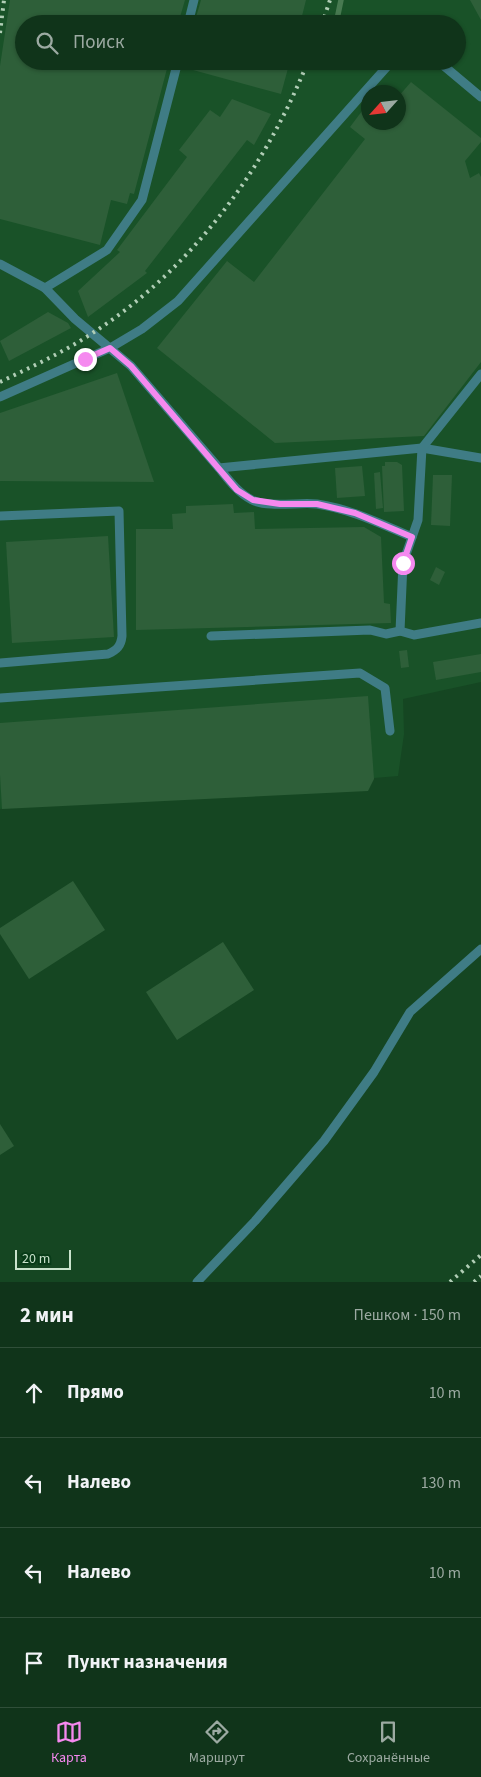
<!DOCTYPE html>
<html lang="ru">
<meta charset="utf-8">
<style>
body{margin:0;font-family:"Source Sans 3",sans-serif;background:#193c23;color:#f1f3f6}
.compass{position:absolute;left:361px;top:85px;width:45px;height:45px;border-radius:50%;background:#10341a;box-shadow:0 1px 4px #0004;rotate:243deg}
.scale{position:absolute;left:15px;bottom:12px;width:56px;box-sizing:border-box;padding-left:5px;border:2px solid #c9e2cc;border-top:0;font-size:14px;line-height:18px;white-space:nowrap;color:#c9e2cc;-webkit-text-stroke:4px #083b18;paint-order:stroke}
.stop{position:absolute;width:15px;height:15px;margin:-11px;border:4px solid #f589ef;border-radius:50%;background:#fff}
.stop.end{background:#f589ef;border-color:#fff;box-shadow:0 1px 5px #0008}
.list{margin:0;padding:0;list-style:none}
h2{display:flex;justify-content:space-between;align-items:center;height:65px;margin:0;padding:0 20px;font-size:21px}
h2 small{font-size:16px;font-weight:400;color:#9caaa2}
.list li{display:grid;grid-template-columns:32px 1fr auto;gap:15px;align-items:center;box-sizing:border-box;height:90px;padding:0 20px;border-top:1px solid #304f39}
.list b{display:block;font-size:19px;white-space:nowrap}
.list em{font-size:16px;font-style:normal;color:#9caaa2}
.icon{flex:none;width:28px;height:28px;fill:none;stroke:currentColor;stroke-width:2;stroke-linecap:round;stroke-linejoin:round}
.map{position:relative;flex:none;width:481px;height:1282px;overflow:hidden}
.search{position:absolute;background:#10341a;box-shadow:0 1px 4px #0004;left:15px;right:15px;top:15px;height:55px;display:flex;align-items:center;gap:12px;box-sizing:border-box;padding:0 18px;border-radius:28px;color:#9caaa2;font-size:19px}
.sheet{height:425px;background:#10341a}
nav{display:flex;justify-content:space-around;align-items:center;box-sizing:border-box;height:70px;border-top:1px solid #304f39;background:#10341a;font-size:14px;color:#9caaa2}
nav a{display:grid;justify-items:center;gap:2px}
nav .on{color:#f589ef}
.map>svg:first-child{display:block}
.built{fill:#195228;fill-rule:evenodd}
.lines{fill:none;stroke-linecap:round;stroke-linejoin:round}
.stream{stroke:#487a51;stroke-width:5.5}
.building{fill:#2e5f39}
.service{stroke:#3f7c85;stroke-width:9}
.rail{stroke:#b1ceb6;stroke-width:4;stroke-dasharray:2.5 5;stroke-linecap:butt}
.route{stroke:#f589ef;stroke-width:6}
</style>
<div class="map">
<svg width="481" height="1282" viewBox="0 0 481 1282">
<rect width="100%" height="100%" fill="#154622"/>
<path class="built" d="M0,0H481V682L403,699L404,734L398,776L0,809ZM24,24H457V61H24ZM368,92H398V122H368Z"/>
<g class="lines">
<polyline class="stream" points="336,24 341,0"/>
</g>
<g class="building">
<polygon points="10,0 185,0 178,24 24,24 24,61 169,61 134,194 130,193 127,204 111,200 100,245 0,219 0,66"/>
<polygon points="201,0 306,0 300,24 194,24"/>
<polygon points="470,0 481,0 481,20"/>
<polygon points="184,61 290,61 281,94 182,67"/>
<polygon points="411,82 481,138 481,142 465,161 470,178 479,173 481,177 481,362 424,436 275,443 157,348 227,261 254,282 365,139 350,127 368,103 368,122 398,122 398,97"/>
<polygon points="232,99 271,114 254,145 247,140 145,271 147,273 88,317 78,291 120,252 117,250 187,157 179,150 210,110 220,117"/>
<polygon points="48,312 68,323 71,328 9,361 0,341"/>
<polygon points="117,373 154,482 0,481 0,413"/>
<polygon points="385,462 397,462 402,465 404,511 384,512 382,466 385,466"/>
<polygon points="362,466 365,496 337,498 335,468"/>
<polygon points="380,472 383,508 376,509 374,473"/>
<polygon points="433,475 452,475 450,526 431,525"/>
<polygon points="233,504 234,513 254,512 255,529 364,527 381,537 384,603 390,604 391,623 136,630 136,529 173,529 172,514 186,513 186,506"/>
<polygon points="108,536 114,637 12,643 6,542"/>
<polygon points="436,567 445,572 439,585 430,580"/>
<polygon points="407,650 409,667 401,668 399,651"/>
<polygon points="481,654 481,672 436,680 433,662"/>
<polygon points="368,696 374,779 368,791 2,809 0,775 0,723"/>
<polygon points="73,881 105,930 29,979 0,934 0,928"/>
<polygon points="223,942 254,990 177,1040 146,992"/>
<polygon points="0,1124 14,1146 0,1155"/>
</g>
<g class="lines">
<g class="service">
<polyline points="188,24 194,0"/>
<polyline points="438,61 481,97"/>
<polyline points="0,264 45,288 107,250 142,200 178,61"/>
<polyline points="45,288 75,319 131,366 219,468 422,448 481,458"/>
<polyline points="481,374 422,448 418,520 403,563 400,631 414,635 481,623"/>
<polyline points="0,397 110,348 142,329 178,301 392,61"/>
<path d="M219,468C228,479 238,493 252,500C269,508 298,502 317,504C351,509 381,524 412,537"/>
<path d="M0,516L119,511L122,636C121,646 117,650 108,654L0,663"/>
<polyline points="211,636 370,630 386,634 400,631"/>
<polyline points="0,698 360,673 385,688 390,731"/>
<polyline points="197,1282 255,1221 324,1141 374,1072 410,1012 481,949"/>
</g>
<g class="rail">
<polyline points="322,24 330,0"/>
<polyline points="0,33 4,0"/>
<path d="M0,382C31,367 62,353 91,334C190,271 265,170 308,61"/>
<polyline points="450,1282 481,1255"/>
<polyline points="474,1282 481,1276"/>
</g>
</g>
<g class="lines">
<polyline class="route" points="85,359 110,348 131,366 237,490 253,500 280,504 317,504 355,513 412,537 403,563"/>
</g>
</svg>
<svg class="compass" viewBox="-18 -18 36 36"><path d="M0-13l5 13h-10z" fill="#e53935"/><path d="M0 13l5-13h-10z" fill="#9caaa2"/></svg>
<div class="scale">20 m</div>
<div class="stop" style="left:403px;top:563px"></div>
<div class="stop end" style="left:85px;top:359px"></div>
<div class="search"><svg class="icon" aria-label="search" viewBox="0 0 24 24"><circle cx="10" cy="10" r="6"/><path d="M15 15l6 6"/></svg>Поиск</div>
</div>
<section class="sheet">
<h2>2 мин<small>Пешком · 150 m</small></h2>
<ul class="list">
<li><svg class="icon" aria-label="ahead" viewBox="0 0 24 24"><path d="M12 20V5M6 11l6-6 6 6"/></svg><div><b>Прямо</b></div><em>10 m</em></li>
<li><svg class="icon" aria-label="left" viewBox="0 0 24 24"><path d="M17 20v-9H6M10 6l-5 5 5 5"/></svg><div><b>Налево</b></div><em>130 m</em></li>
<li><svg class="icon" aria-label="left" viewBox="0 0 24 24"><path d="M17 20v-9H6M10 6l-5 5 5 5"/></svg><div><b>Налево</b></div><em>10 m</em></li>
<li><svg class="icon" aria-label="arrive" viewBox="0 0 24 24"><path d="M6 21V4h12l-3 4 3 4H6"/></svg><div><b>Пункт назначения</b></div></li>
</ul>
</section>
<nav>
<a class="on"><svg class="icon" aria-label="map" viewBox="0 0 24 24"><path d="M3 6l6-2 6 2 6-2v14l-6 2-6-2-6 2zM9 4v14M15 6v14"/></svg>Карта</a>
<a><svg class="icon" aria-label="directions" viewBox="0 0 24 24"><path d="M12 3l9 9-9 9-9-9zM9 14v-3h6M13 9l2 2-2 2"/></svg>Маршрут</a>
<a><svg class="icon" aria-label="saved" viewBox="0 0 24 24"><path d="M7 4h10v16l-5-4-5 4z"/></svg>Сохранённые</a>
</nav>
